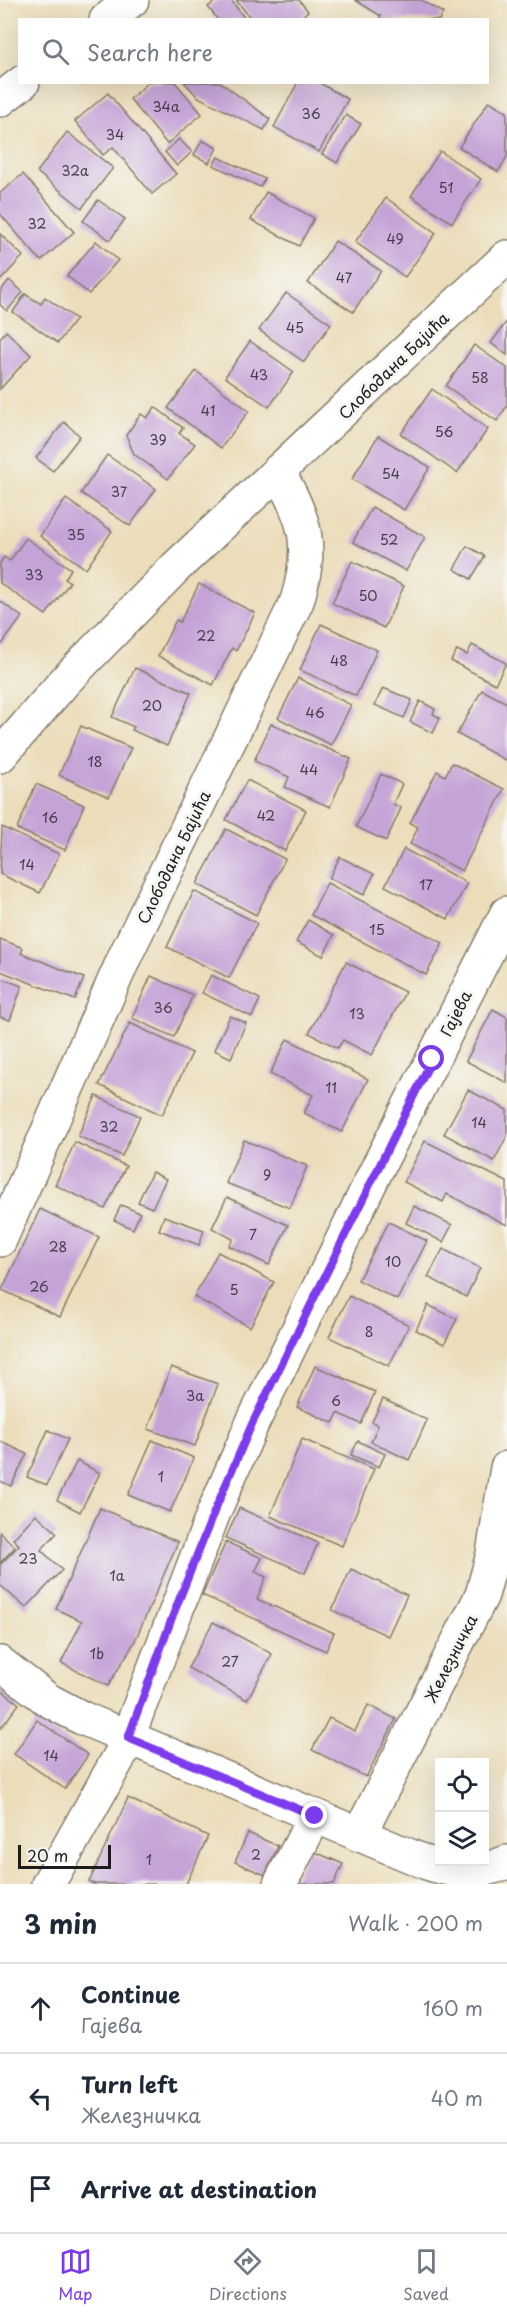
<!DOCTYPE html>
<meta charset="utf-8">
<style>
body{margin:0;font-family:"Playpen Sans",sans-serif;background:#f2f2f3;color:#1f2937}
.controls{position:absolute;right:18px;bottom:18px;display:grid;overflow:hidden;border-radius:0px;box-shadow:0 6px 24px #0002}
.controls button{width:54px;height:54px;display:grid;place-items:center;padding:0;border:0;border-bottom:2px solid #e0e1e3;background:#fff;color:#1f2937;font:30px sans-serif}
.scale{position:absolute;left:18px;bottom:15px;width:93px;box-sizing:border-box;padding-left:6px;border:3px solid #1c1c1c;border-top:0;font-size:16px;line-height:21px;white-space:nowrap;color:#1c1c1c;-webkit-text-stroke:4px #f6f6f2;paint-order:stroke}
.stop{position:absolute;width:18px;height:18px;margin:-14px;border:4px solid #7c3aed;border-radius:50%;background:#fff}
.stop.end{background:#7c3aed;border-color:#fff;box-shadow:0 2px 6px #0008}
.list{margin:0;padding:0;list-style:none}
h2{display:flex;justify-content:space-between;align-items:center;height:78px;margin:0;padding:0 24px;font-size:26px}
h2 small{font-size:20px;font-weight:400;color:#747a83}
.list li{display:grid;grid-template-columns:39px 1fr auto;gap:18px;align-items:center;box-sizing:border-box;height:90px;padding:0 24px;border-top:2px solid #e0e1e3}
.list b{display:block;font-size:22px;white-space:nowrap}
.list p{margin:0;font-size:20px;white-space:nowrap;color:#747a83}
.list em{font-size:20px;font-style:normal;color:#747a83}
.icon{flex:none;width:33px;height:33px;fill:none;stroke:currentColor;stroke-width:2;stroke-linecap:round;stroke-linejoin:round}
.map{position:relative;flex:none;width:507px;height:1884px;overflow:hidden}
.search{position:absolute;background:#fff;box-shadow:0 6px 24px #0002;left:18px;right:18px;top:18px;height:66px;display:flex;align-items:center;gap:15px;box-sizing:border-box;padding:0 21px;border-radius:0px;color:#747a83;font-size:22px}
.sheet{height:348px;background:#fff}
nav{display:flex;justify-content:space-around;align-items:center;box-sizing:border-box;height:84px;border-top:2px solid #e0e1e3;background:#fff;font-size:16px;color:#747a83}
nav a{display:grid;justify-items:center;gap:3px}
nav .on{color:#7c3aed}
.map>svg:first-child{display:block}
.building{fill:#c5a3d7}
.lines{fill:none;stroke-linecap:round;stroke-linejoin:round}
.minor-casing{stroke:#847c6b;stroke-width:36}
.major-casing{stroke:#847c6b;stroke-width:36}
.minor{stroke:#fff;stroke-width:33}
.major{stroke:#fff;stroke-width:33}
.route{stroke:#7c3aed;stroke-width:8}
.labels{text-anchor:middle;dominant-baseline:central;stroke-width:6;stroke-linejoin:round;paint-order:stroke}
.number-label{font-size:14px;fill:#463e4b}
.street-label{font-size:16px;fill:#1c1c1c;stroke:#f6f6f2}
</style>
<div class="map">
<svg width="507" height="1884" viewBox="0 0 507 1884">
<rect width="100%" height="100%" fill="#f6f6f2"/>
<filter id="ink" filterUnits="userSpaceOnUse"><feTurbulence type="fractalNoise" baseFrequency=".0167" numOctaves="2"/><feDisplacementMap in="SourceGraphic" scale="12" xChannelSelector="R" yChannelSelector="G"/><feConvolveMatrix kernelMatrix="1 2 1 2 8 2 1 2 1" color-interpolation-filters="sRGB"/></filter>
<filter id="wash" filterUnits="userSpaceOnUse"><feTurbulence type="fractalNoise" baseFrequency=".008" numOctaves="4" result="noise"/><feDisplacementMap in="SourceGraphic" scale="24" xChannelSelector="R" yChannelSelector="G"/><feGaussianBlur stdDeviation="1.35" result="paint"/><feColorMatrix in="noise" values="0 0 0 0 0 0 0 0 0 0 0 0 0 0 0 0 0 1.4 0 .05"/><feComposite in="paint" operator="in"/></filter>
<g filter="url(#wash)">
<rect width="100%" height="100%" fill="#ebddba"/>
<g id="blocks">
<g class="building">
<polygon points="217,0 231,0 246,20 218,20 208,7"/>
<polygon points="236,0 299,0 308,11 298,20 252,20"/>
<polygon points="355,0 421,0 443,13 439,20 378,20 381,16"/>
<polygon points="149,82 175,82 202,114 167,144 130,99"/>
<polygon points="184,82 220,82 270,119 264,130 198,97"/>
<polygon points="298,82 318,82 348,99 319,152 274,127"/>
<polygon points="108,93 176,174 152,194 113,147 103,155 75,121"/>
<polygon points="489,101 507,112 507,157 498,172 459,147"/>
<polygon points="346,115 361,124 337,163 322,154"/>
<polygon points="67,132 113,168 82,208 37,172"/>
<polygon points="179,139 192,152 177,166 165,152"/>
<polygon points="202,140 217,148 209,163 194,155"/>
<polygon points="440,151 481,179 452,223 411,196"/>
<polygon points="218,157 265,179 260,187 213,165"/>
<polygon points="23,174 74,232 41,261 0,214 0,193"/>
<polygon points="266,192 314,218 299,246 251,220"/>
<polygon points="386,198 436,233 405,277 355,242"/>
<polygon points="98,200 125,219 110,240 83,221"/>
<polygon points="0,234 23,256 0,281"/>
<polygon points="96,241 118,260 89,294 67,276"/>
<polygon points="335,241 381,271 353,312 308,283"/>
<polygon points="9,280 23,292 7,311 0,305 0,292"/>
<polygon points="286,293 331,324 304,362 259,330"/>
<polygon points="25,294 41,304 45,297 76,319 58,343 13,312"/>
<polygon points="507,321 507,355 491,343"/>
<polygon points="6,331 31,355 0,389 0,338"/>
<polygon points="250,341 294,372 269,407 225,377"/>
<polygon points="474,345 507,368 507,406 497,421 446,386"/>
<polygon points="196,371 249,411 221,448 168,408"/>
<polygon points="432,389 488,429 457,473 401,434"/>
<polygon points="155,407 183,428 179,433 195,444 168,479 134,454 126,435 141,414 147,418"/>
<polygon points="64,422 80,436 53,471 36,458"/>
<polygon points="378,436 430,467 404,510 352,479"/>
<polygon points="107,455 156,489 130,526 81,493"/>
<polygon points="66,499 112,531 86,569 40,536"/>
<polygon points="372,507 425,537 406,571 353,542"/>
<polygon points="26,538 71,569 65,579 70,582 46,615 0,583 0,563 4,557 10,561"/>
<polygon points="467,546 485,556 471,579 454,569"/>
<polygon points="352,561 404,586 384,628 332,603"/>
<polygon points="199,584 255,613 236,651 232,648 213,685 158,656 176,620 180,622"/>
<polygon points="0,601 22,617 0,647"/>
<polygon points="321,624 377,650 356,696 300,670"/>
<polygon points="472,645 506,663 495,684 451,661 457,650 467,655"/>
<polygon points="135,668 191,693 167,746 132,730 134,727 112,717"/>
<polygon points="298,678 351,705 331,745 278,718"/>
<polygon points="383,688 412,700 404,718 375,705"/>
<polygon points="482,690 507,703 507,761 457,734"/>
<polygon points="420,701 435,709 433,714 440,718 433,733 410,722"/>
<polygon points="271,724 351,759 330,807 285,787 289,777 254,761"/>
<polygon points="81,726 131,748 109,797 59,775"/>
<polygon points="452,763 504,789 462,871 410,844 418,827 410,823 437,771 445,776"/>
<polygon points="381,774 402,784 393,804 401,808 386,841 356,827"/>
<polygon points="247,780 306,810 285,851 226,820"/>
<polygon points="36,784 84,805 65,850 17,829"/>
<polygon points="2,827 59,854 40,893 0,874"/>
<polygon points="226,829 285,859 256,915 197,884"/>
<polygon points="404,849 467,883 448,919 385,886"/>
<polygon points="340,857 374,874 364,895 329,878"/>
<polygon points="327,883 443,943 426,975 311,915"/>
<polygon points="194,891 257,923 229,978 167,947"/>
<polygon points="308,920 334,935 323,956 296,942"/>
<polygon points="0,939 23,948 21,953 84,978 75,1000 0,971"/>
<polygon points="346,962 405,992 372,1055 343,1040 338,1048 309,1033"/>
<polygon points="211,975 260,999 252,1017 202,993"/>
<polygon points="151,976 193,995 174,1037 132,1018"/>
<polygon points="0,978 22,986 10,1020 0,1017"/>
<polygon points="493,1009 507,1017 507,1083 466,1061"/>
<polygon points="230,1016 246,1023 231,1058 214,1050"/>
<polygon points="130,1023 192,1053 162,1115 99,1085"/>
<polygon points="287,1039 368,1079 342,1132 304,1113 313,1095 270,1074"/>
<polygon points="468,1090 507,1110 507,1136 494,1161 444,1134"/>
<polygon points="96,1096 140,1116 122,1156 78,1136"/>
<polygon points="244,1140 307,1166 290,1208 226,1183"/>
<polygon points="425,1141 507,1182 507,1225 447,1194 443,1202 404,1182"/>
<polygon points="75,1142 126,1166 105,1209 55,1185"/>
<polygon points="152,1172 166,1179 152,1208 138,1202"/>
<polygon points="227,1197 288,1225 269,1265 229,1246 233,1239 212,1228"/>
<polygon points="121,1205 140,1213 133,1229 114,1220"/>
<polygon points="414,1206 452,1225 443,1242 406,1223"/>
<polygon points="40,1209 99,1237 60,1317 2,1290"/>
<polygon points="164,1216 204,1230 199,1245 159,1230"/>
<polygon points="389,1222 427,1241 397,1300 358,1280"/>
<polygon points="443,1249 480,1268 466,1297 428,1277"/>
<polygon points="218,1252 274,1282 250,1327 194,1297"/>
<polygon points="349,1296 409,1325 389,1366 329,1337"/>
<polygon points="428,1305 457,1319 444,1344 416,1330"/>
<polygon points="315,1366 375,1392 361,1424 338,1413 333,1423 297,1407"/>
<polygon points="171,1367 218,1384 195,1446 148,1429"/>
<polygon points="383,1399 427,1420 409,1460 371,1442 378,1425 372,1422"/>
<polygon points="48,1430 68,1439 47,1485 27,1477"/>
<polygon points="302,1439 374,1469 342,1546 270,1516"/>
<polygon points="152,1440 194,1458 170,1512 128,1495"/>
<polygon points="0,1441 27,1454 11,1486 0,1481"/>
<polygon points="358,1441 385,1454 379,1467 351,1455"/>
<polygon points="77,1461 100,1473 80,1512 57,1500"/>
<polygon points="100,1508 178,1542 134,1643 108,1686 61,1663 82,1621 56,1609"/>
<polygon points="239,1508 318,1543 305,1573 226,1538"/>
<polygon points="36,1514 57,1533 41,1550 62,1570 26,1608 0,1585 0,1565 19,1545 13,1539"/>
<polygon points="0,1532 15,1547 0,1563"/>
<polygon points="226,1542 262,1558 255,1572 266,1577 257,1599 334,1633 326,1651 202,1595"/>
<polygon points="351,1569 407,1595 388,1636 332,1610"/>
<polygon points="213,1622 272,1654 247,1700 188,1668"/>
<polygon points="0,1689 19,1704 0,1729"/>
<polygon points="368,1705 396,1719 366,1777 312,1750 329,1718 355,1731"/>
<polygon points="37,1720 88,1755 65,1789 14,1754"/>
<polygon points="128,1798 208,1836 186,1884 94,1884 89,1882"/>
<polygon points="248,1833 278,1846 265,1875 235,1862"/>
<polygon points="308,1849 343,1864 334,1884 292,1884"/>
</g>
</g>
</g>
<g filter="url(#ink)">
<use href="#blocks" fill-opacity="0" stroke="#847c6b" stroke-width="1.5"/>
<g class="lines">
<defs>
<g id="minor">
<polyline points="0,756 65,681 176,567 507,257"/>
<path d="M0,1240L126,954L297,601C314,544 306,522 278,471"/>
<path d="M0,1663L48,1700L82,1718L427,1863C455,1873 479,1874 507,1862"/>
<polyline points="359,1835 482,1595 493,1554 507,1468"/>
<polyline points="48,1884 122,1752 214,1512 252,1424 379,1165 507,913"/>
<polyline points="280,1884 315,1816"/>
</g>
<g id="major">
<polyline points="106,20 132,0"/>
<polyline points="0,100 23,82"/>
</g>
</defs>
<use href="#minor" class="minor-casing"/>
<use href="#major" class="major-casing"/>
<use href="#minor" class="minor"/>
<use href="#major" class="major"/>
</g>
</g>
<g class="lines" filter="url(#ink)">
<polyline class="route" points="315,1816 128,1738 173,1615 214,1512 252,1424 432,1059"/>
</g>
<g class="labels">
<g class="number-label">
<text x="166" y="106">34a</text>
<text x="311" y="113">36</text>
<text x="115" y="134">34</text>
<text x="75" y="170">32a</text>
<text x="446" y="187">51</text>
<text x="37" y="223">32</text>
<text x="395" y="238">49</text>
<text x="344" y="277">47</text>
<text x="295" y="327">45</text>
<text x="259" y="374">43</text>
<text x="480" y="377">58</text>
<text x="208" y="410">41</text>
<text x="444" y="431">56</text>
<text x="158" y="439">39</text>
<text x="391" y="473">54</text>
<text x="119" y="491">37</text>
<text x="76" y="534">35</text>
<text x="389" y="539">52</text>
<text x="34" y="574">33</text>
<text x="368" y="595">50</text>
<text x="206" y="635">22</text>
<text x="339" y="660">48</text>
<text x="152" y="705">20</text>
<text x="315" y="712">46</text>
<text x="95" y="761">18</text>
<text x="309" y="769">44</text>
<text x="266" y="815">42</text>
<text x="50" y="817">16</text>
<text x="27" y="864">14</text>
<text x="426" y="884">17</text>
<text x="377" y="929">15</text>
<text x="163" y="1007">36</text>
<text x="357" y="1013">13</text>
<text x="331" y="1087">11</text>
<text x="479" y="1122">14</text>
<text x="109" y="1126">32</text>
<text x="267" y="1174">9</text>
<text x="253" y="1234">7</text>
<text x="58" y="1246">28</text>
<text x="393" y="1261">10</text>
<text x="39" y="1286">26</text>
<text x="234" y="1289">5</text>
<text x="369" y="1331">8</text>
<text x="195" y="1395">3a</text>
<text x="336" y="1400">6</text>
<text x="161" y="1476">1</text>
<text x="28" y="1558">23</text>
<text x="117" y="1575">1a</text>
<text x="97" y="1653">1b</text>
<text x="230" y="1661">27</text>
<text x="51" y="1755">14</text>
<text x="256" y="1854">2</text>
<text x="149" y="1859">1</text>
</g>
<g class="street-label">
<text transform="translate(393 365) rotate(-44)">Слободана Бајића</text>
<text transform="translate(173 857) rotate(-64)">Слободана Бајића</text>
<text transform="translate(455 1013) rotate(-63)">Гајева</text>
<text transform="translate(450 1658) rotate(-63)">Железничка</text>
</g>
</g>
</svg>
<div class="controls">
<button><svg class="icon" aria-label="locate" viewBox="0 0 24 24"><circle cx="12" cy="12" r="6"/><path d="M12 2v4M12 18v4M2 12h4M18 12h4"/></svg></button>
<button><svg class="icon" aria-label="layers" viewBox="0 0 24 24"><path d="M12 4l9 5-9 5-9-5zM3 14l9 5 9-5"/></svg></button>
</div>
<div class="scale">20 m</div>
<div class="stop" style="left:432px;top:1059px"></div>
<div class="stop end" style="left:315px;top:1816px"></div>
<div class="search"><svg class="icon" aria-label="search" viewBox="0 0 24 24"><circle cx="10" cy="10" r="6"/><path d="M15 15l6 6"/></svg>Search here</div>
</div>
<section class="sheet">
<h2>3 min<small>Walk · 200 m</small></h2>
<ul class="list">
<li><svg class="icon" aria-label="ahead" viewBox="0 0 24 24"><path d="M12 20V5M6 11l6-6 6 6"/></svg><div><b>Continue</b><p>Гајева</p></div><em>160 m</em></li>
<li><svg class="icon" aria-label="left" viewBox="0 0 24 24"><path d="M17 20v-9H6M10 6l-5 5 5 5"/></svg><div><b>Turn left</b><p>Железничка</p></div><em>40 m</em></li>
<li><svg class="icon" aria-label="arrive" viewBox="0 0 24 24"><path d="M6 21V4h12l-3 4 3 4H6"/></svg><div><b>Arrive at destination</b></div></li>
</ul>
</section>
<nav>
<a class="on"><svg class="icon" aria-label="map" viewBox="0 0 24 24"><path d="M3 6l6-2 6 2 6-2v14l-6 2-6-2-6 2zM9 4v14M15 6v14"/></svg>Map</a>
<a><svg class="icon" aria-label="directions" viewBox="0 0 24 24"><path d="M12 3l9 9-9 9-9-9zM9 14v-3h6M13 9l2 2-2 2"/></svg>Directions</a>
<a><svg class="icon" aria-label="saved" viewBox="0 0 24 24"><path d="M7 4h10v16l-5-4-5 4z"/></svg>Saved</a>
</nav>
